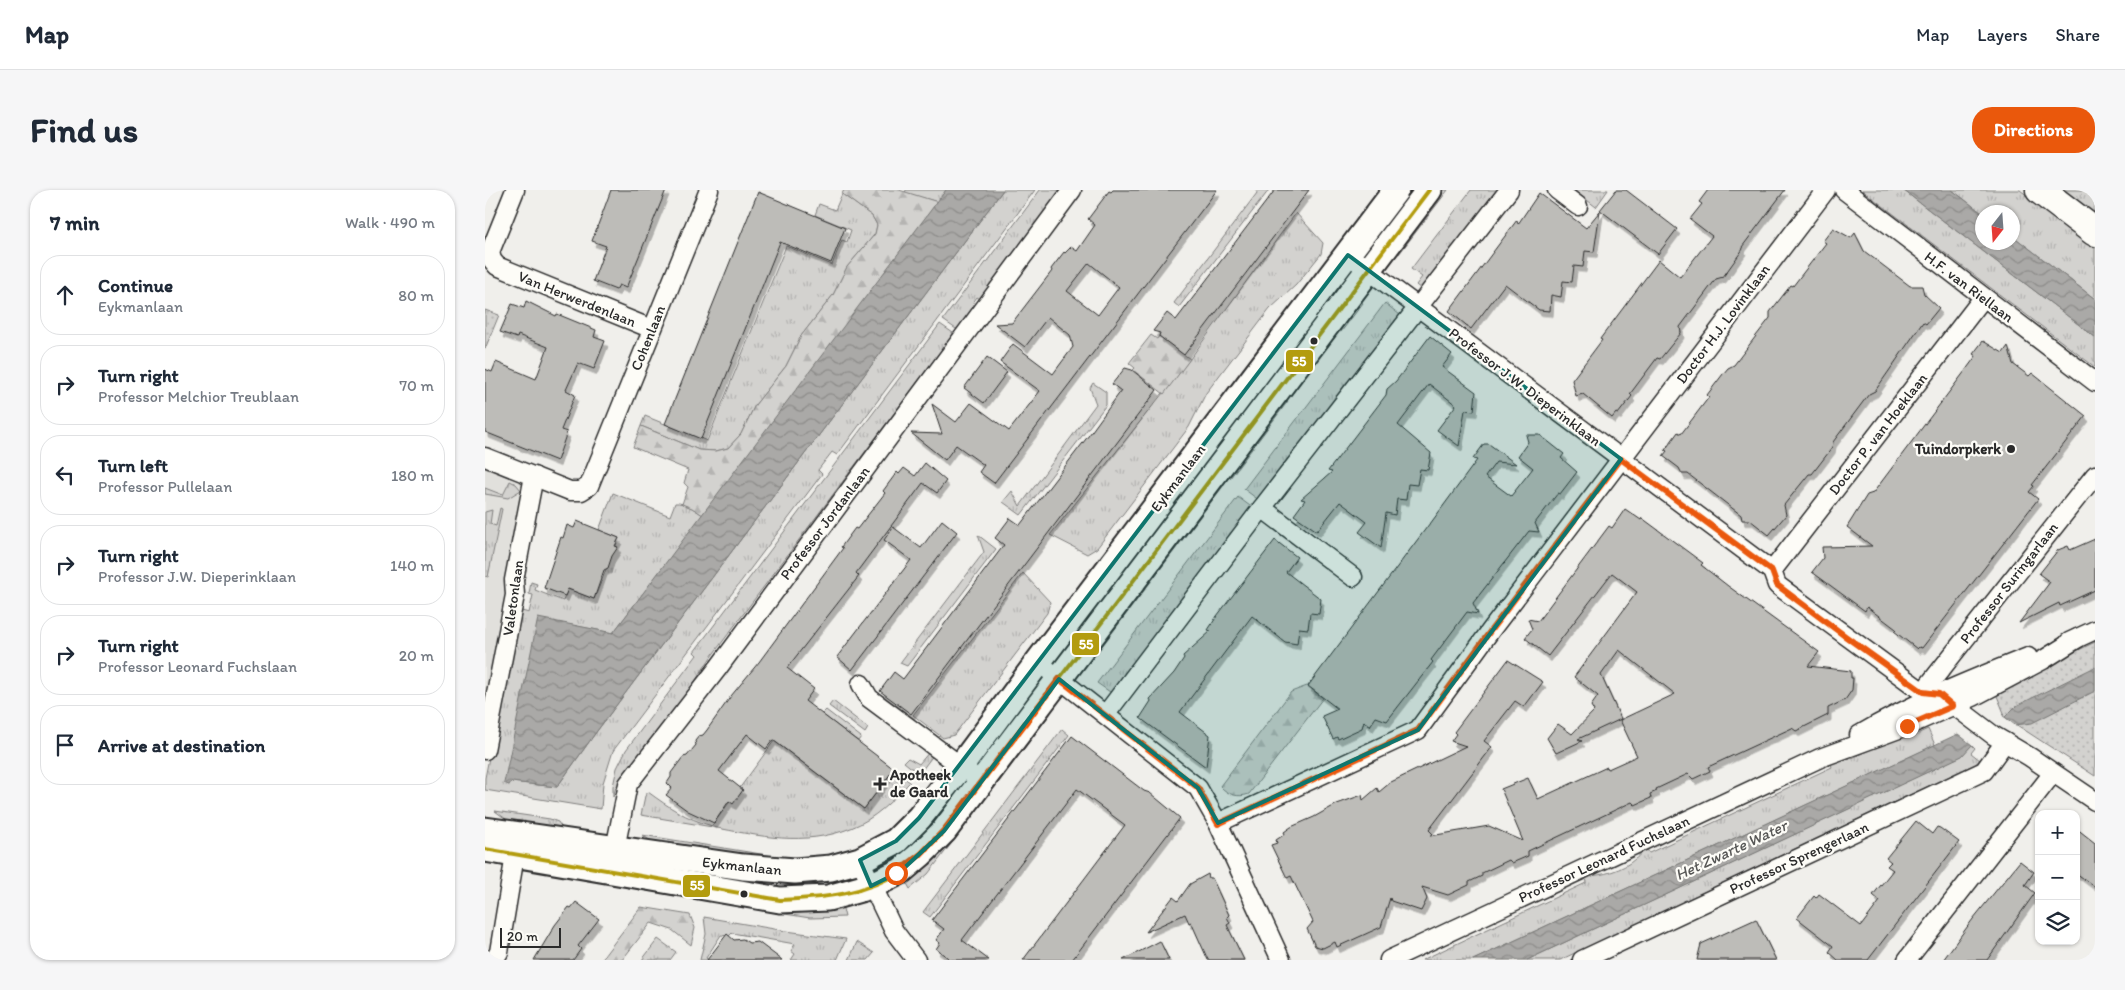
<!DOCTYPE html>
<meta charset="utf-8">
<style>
body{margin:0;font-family:Itim,sans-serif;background:#f6f6f7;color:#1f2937}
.controls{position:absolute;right:15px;bottom:15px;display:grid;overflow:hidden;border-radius:10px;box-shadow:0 1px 4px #0004}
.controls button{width:45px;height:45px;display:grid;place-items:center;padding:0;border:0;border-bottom:1px solid #e0e1e3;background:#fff;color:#1f2937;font:25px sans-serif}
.compass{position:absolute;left:1490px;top:15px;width:45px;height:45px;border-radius:50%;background:#fff;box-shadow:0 1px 4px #0004;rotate:197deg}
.scale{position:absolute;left:15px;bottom:12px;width:61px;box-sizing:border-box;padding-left:5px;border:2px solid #2b2b2b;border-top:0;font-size:14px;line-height:18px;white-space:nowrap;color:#2b2b2b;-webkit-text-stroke:4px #fdfcf7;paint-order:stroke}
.stop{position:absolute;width:15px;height:15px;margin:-11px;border:4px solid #ea580c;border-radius:50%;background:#fff}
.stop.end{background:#ea580c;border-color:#fff;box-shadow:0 1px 5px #0008}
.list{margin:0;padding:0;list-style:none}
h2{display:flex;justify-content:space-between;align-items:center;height:65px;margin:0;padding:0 20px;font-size:21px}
h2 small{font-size:16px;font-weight:400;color:#747a83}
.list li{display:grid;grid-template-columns:32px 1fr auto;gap:15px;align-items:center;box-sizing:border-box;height:80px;margin:0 10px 10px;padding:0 10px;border:1px solid #e0e1e3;border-radius:20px}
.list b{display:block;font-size:19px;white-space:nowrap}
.list p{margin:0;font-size:16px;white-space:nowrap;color:#747a83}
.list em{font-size:16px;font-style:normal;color:#747a83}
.icon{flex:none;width:28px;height:28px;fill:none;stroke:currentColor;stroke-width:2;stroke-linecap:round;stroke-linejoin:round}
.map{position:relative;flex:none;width:1610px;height:770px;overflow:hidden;border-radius:20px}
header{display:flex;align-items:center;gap:30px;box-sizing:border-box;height:70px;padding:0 25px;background:#fff;border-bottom:1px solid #e0e1e3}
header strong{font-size:24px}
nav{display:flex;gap:28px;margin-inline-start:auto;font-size:18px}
.intro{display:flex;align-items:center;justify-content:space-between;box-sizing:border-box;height:120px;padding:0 30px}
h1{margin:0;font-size:35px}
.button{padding:12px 22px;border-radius:20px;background:#ea580c;color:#fff;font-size:18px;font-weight:700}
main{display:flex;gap:30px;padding:0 30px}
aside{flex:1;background:#fff;border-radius:20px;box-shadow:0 1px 4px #0004}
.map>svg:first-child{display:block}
.built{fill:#e1e0dc}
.grass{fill:url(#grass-tufts);stroke:#7f7e7d}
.forest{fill:url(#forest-firs);stroke:#7f7e7d}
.park{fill:url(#park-dots);stroke:#7f7e7d}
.water{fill:url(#water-waves);stroke:#777775}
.building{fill:#bdbcb8;stroke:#2b2b2b;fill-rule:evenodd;filter:url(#shadow)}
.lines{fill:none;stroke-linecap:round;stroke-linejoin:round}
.minor-casing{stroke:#2b2b2b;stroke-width:21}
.secondary-casing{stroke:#2b2b2b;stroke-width:29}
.primary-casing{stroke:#2b2b2b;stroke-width:31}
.minor{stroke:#fdfcf7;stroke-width:18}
.secondary{stroke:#fdfcf7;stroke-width:25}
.primary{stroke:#fdfcf7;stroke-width:28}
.bus-1-casing{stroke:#fdfcf7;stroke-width:8}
.bus-1{stroke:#b39c0f;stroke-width:4}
.route{stroke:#ea580c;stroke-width:6}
.marked{fill:#0f766e;fill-opacity:0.2;stroke:#0f766e;stroke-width:4;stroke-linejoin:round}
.bus-dot{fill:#2b2b2b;stroke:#fdfcf7;stroke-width:2}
.labels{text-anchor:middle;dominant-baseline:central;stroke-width:4.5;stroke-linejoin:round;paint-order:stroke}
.street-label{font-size:15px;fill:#2b2b2b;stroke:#fdfcf7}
.poi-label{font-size:15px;font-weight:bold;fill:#2b2b2b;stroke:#fdfcf7;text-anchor:end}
.water-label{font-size:16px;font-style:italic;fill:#575756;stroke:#fdfcf7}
.line-badge{stroke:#fdfcf7;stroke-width:2}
.badge-label{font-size:14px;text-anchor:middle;font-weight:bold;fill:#fff}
</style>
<header>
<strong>Map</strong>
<nav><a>Map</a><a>Layers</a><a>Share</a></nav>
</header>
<div class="intro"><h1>Find us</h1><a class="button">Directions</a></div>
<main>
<aside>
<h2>7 min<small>Walk · 490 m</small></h2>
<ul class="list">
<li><svg class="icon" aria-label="ahead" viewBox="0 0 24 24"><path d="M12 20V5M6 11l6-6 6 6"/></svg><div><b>Continue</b><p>Eykmanlaan</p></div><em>80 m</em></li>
<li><svg class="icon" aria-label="right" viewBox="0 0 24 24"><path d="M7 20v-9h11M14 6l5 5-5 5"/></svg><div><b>Turn right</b><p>Professor Melchior Treublaan</p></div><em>70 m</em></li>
<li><svg class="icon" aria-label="left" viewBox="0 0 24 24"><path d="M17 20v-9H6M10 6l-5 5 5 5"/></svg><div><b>Turn left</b><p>Professor Pullelaan</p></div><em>180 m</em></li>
<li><svg class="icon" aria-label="right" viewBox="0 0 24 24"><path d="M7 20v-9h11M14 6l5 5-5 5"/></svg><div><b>Turn right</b><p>Professor J.W. Dieperinklaan</p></div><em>140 m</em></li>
<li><svg class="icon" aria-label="right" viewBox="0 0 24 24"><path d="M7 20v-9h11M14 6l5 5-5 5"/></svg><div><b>Turn right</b><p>Professor Leonard Fuchslaan</p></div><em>20 m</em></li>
<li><svg class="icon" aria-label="arrive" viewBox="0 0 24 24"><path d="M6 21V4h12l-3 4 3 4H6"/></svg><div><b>Arrive at destination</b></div></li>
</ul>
</aside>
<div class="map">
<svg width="1610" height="770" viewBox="0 0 1610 770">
<defs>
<pattern id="grass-tufts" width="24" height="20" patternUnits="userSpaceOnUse" patternTransform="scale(1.25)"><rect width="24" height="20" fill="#d3d2cf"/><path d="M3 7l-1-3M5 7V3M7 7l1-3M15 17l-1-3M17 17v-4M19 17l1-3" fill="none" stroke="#b5b4b2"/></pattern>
<pattern id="forest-firs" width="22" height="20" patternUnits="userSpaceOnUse" patternTransform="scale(1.25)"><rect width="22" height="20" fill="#d3d2cf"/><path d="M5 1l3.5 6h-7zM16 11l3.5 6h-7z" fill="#b5b4b2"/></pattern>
<pattern id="park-dots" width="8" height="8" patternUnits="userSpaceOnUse" patternTransform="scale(1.25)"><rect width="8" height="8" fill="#d3d2cf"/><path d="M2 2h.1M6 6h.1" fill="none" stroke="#b5b4b2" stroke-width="1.8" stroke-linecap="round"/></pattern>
<pattern id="water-waves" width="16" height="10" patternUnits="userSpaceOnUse" patternTransform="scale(1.25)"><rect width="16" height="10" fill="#aaa9a7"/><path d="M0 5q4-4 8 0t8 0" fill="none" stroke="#8b8a88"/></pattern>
<filter id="shadow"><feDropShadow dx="3" dy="5.5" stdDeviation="0" flood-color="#0004"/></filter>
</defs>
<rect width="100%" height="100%" fill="#f0efeb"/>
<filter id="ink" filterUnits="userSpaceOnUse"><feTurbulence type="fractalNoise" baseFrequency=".02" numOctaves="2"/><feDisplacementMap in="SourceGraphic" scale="10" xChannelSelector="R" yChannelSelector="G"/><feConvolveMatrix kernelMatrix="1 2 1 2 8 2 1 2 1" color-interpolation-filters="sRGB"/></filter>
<g filter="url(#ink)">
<polygon class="built" points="0,274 29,286 37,293 41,301 0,531"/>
<g class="grass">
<polygon points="421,0 461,0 453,12 420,3"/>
<path d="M518,0H550L352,265L347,262L333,280L337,284L128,561L118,593L116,619L0,600V588L33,420L44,423L48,405L44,404L46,392L52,394L50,400L78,411L83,399L109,409L134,348L114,340L128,303L185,326L190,313C200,312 210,320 218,325L128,443L54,429L26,592L72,597L109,545Z"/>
<polygon points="555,0 577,0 495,109 492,107 487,114 490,116 473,139 471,139 458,130"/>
<polygon points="771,0 784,0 694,117 689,113 772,3"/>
<polygon points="952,0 963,0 914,64 907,59"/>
<polygon points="986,0 1012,0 936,99 931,95 937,87 926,79"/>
<polygon points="1089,0 1123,0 1111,17"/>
<polygon points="1377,0 1418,0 1610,147 1610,177"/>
<polygon points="1467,0 1535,0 1610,57 1610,109 1528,46 1528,22 1497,23"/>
<polygon points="1575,0 1610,0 1610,26"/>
<polygon points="357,4 387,26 392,35 390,44 362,77 348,105 316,146 301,176 270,215 256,244 243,258 231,261 214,260 156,236 160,226 222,251 301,56 347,75 357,50 362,52 366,40 330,25 334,14 350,20"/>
<polygon points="811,23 838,53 836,64 811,95 785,119 721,203 704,237 612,358 602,364 565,345 705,169"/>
<polygon points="870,107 878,113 856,142 848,137"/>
<polygon points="900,113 915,125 775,311 759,299"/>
<polygon points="455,134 468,143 467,146 226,467 205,499 131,597 128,607 128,596 132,578 141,560 212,465 209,462"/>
<polygon points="608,193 621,202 621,215 536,325 518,312 527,301 535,316 611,214 605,198"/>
<polygon points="795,206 803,211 745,288 737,282"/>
<polygon points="732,290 739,295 605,472 597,467"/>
<polygon points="25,291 31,294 36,300 23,308 0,304 0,298 18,305"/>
<polygon points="753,307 769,319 632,499 625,502 612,493"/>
<polygon points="15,318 17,319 3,387 0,386 0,322 7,320 5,334 11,336"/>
<polygon points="493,345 511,359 422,476 415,473 417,470 499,362"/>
<polygon points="538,383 565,412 562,423 469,545 458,548 428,525"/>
<polygon points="348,511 383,538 380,543 344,516"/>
<polygon points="559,517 566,523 508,600 500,595"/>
<polygon points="341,520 376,547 373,551 337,524"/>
<polygon points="577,539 584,545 445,727 438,722"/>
<path d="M1443,539L1450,555L988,770H937L1101,693L1100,687L1101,686C1117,686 1138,680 1150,669C1155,666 1156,661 1162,659L1164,663L1347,577L1345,572L1348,571L1367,568L1420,543L1423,548Z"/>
<path d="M289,551L379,619L409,580L425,592C408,610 390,629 366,638C318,657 275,646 227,637C204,633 180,629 156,625L160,606L163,602C185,618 200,628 227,636Z"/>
<polygon points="1487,555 1490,558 1486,563 1495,570 1490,574 1075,770 1042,770 1476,566"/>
<polygon points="445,561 449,564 434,584 419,572 423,568 434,574"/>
<polygon points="492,606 499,611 443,684 425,699 418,686"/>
<polygon points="10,621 65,629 73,632 77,638 29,635"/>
<polygon points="157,645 301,668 326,668 344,665 346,673 175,657"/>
<polygon points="356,711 360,727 325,728 281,721 283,713"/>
<polygon points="219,727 301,741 361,749 352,770 306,770 310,764 306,761 310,754 247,743 244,746 236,745 221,768 224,770 215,770 221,744"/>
<polygon points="173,749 191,762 185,770 157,770"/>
<polygon points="372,752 389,763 383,770 364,770"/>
</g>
<g class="forest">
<polygon points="359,0 414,0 453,12 218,325 207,318 197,314 203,297 199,293 203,280 148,257 156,236 214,260 231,261 243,258 256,244 270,215 301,176 316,146 348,105 362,77 390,44 392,35 387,26 357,4"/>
<polygon points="666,145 672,149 674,146 705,169 679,204 648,180 650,178 644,173"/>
<path d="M822,496L838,508L764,604C753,608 743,605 735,596L806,502Z"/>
<polygon points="156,717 205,725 210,738 206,755 187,740 166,733 137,770 116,770"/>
</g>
<g class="park">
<polygon points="0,120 14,125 0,159"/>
<polygon points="1610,452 1610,586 1518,526 1519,523 1510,501"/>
</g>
<g class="water">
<polygon points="461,0 518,0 109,545 72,597 26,592 24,595 19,593 53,428 128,443"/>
<polygon points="1418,0 1467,0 1497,23 1498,52 1528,52 1528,46 1610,109 1610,147"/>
<polygon points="1610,477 1610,501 1547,533 1530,535 1520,527 1531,516"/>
<polygon points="1473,544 1487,555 1477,566 1042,770 988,770"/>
</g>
<g class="building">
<polygon points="126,0 181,0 141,98 134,95 131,100 108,91 121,56 107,51"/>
<path d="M628,0H732L509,293L494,282L499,275L471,255L460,270L426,243L457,244L447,214L471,232L486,213L524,241L555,201L515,172L528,154L568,184L588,157L585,145L563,127L540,157L510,134L527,133L567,81L566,79L579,62L580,63L586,57L592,61L610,35L603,29L624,1L626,2ZM604,73L634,97L613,125L582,101Z"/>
<polygon points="790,0 824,0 699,165 674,146 675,143 668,141 682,123 691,130"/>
<polygon points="1131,0 1141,0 1192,39 1173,64 1115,20"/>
<polygon points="1223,0 1300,0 1257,57 1258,59 1238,87 1231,89 1195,137 1196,143 1175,169 1172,168 1145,204 1147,206 1133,224 1131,223 1127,228 1098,204 1091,206 1087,190 1117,150 1115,149 1174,70 1195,87 1227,46 1205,29 1217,14 1214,12"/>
<polygon points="273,2 360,38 346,73 295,52 216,249 180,234"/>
<polygon points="1054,3 1101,38 1115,21 1109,62 1100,61 1098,77 1089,76 1087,92 1078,91 1076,107 1066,105 1065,121 1054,120 1020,94 986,139 964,121 1032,30 1033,34"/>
<polygon points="1348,38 1366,48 1370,43 1379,61 1425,96 1437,96 1439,104 1454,118 1441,134 1438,132 1390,201 1384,204 1348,252 1347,258 1327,284 1324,284 1320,289 1299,315 1301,325 1284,345 1265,330 1257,330 1256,325 1203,284 1197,284 1194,278 1178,266 1182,261 1180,260 1193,242 1196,244 1224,207 1222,205 1238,184 1243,178 1249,175 1271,146 1285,128 1285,122 1306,95 1308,96 1341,53 1338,51"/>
<polygon points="41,111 71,126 72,124 111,140 109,147 120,151 109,179 93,173 81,200 90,205 76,240 82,242 72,271 0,242 0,179 7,182 11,172 51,189 63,157 33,145 32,148 15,142 27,114 39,118"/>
<polygon points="945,146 967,164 957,177 991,202 989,221 980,220 974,256 952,240 971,215 944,194 913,235 946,263 943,280 935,279 932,295 923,294 921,310 912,309 910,325 901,323 896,358 874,342 882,332 855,312 832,341 809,325 820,310 816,309 847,282 843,281 901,205 902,199 911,191"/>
<polygon points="1498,151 1518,163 1523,156 1528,174 1544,186 1547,183 1601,226 1547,295 1549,296 1544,302 1553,309 1437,458 1434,457 1432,459 1409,441 1411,439 1382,417 1380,421 1327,382 1338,368 1337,357 1387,356 1362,337 1382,305 1388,303 1480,181 1491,166 1488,164"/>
<polygon points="502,167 522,182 499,213 479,198"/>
<polygon points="640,178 647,180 672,200 426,524 395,501 409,482 418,489 519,355 510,348 525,328 535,335 604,245 636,201 627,194"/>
<polygon points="1041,245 1055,245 1079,264 1076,268 1092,282 1075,304 1073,303 1050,333 1054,342 1044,341 988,413 993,424 982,422 946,470 948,472 902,531 891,527 885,536 879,531 877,538 853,549 852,547 848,549 837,526 853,519 823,496 945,333 945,334 992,270 988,269 999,254 1004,254 1031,274 1011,272 1000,287 1026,306 1048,278 1033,266 1043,252"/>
<polygon points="440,273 461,291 452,303 438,293 371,383 374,386 302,478 329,499 320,511 409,579 379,619 288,550 281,559 262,544 234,581 258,600 248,614 244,611 229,633 203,621 181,605 187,598 182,593 186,587 186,583 198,567 202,566 211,555 210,551 214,546 218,545 222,540 246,506 274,472 358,358 356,357 370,338 372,339 400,303 398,301 412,282 414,284 419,278 430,286"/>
<polygon points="1140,319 1156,330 1157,328 1218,373 1216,375 1243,396 1334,462 1323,476 1366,481 1366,488 1368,488 1367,500 1360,510 1343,518 1343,525 1311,541 1307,538 1223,577 1225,581 1208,589 1203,584 1171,599 1172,601 1165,604 1166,608 1150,615 1147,612 1043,661 1043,666 1027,673 1024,670 997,683 997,686 984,692 984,695 963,705 937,697 942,709 936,721 906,711 905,708 896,737 852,757 850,752 838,758 830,756 822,739 828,732 806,686 802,688 786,655 792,653 791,650 800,644 799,642 806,637 829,627 852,614 877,605 878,610 892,598 894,602 906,592 981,556 966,551 971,544 969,542 1023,470 1058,492 1039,517 1030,511 999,551 1007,557 944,640 948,644 945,646 1004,636 1038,651 1016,599 1043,588 1053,609 1122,577 1123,579 1152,566 1135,530 1190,504 1134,460 1116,485 1136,529 1093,549 1097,551 1071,563 1062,548 1073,534 1087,544 1109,521 1106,516 1113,506 1089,487 1152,402 1127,383 1063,466 1040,448 1047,439 1043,429 1053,431 1124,336 1127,338"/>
<polygon points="457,330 472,342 367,480 352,467 426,370 399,350 408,337 436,358"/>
<polygon points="92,331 134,348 130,356 133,357 127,366 123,378 119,380 109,409 83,399 80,406 59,398 76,347 78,348 82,335 89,338"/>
<polygon points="1610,349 1610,400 1575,416 1574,413 1534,433 1565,392 1554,384 1573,360 1583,356 1585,360"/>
<polygon points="790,350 812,367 801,382 836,409 834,424 825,423 823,439 814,438 812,454 800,452 767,426 695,522 725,545 721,577 655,528 666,511 665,509 689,483 699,468 698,466 726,441 723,440 732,426"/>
<polygon points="587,546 659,601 665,603 695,628 587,770 538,770 640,635 592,599 477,750 504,770 466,770 451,759 455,753 451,750 459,739 447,730"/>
<polygon points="1431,631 1447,644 1452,637 1455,638 1474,652 1383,770 1353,770 1344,762 1348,756 1312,728 1329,706 1331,708 1334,704 1376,736 1395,711 1388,705 1408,680 1402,676 1406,672 1401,668"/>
<polygon points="1591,638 1610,653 1610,697 1591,683"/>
<polygon points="1535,671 1549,682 1540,695 1550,703 1502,770 1458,770 1488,729"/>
<polygon points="723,684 724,688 727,688 744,725 742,727 745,733 742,735 759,770 723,770 706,732 704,733 700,724 661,742 688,707 693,711 705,694"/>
<polygon points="91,712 114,729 93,756 96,759 88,770 49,770 70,735 84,717 86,718"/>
<polygon points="1271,729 1291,770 1212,770 1216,754"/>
<polygon points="242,744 249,750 258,749 264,753 273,752 297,770 222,770"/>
<polygon points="675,751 684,770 638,770"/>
</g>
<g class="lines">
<defs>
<g id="minor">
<polyline points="30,0 5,62 7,70 12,76 167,139"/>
<polyline points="1072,0 1093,16"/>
<polyline points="1359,0 1610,192"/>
<polyline points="874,73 1287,381 1292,395 1438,502 1454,504 1508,545 1545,567 1610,611"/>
<polyline points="0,267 85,301 96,301 104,296 224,0"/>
<polyline points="777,318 868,387"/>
<polyline points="1287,381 1498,108"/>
<polyline points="1584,452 1610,440"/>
<polyline points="553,472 713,598 733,633 796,770"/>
<polyline points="376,494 384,508 485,583"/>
<polyline points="1438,502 1610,285"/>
<polyline points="621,524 777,318 1024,0"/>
<path d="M1374,545C1428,513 1485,490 1543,467"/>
<polyline points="0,560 30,405 29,390 49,286"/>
<polyline points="733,633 933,540 1006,440 1341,0"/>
<polyline points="128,669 143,594 233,478 587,0"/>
<polyline points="375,670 409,741 431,770"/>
<polyline points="9,770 14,762 32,653"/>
<polyline points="904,770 1335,568 1422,536 1488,507 1558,470 1593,448"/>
<polyline points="1097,770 1499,581 1520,552"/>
<polyline points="1422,770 1568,583"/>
</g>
<g id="secondary">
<polyline points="0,640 258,677 310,681 346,678 375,670 411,651 434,628 476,576 553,472 911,0"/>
<polyline points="0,659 295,710 343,708 386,696 416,681 436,664 459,641 944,0"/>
</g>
<polyline id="primary" points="1555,0 1610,42"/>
</defs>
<use href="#minor" class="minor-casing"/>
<use href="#secondary" class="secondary-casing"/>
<use href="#primary" class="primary-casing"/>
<use href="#minor" class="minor"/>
<use href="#secondary" class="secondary"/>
<use href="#primary" class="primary"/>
<defs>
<path id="bus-1" d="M0,659L295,710C337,708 381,705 417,680C432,669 446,654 459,641L944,0"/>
</defs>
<use href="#bus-1" class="bus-1-casing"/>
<use href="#bus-1" class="bus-1"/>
</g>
</g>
<g class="lines" filter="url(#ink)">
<polyline class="route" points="411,683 436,664 459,640 574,489 713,598 733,634 933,540 1006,440 1136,269 1287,381 1292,395 1360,446 1438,502 1454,504 1468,516 1422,536"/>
</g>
<path class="marked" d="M863,65L1136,269L933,540L733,633L713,598L574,489L459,641L416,681L386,696L375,670L411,651L434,628Z"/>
<g class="bus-dot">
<circle cx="829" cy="151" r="4.5"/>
<circle cx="1526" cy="259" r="5"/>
<path d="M392.5 586.5h5v5h5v5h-5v5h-5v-5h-5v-5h5z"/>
<circle cx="259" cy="704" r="4.5"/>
</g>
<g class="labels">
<g class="street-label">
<text transform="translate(1484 97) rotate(37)">H.F. van Riellaan</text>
<text transform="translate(92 109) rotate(22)">Van Herwerdenlaan</text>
<text transform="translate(1238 134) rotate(-53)">Doctor H.J. Lovinklaan</text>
<text transform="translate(163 148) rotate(-68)">Cohenlaan</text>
<text transform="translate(1040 197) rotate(37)">Professor J.W. Dieperinklaan</text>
<text transform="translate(1393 244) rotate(-52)">Doctor P. van Hoeklaan</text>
<text transform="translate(693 288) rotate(-53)">Eykmanlaan</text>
<text transform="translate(340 333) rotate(-53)">Professor Jordanlaan</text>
<text transform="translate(1524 393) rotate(-52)">Professor Suringarlaan</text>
<text transform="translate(28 408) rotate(-82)">Valetonlaan</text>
<text transform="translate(1314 668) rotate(-25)">Professor Sprengerlaan</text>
<text transform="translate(1119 669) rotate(-25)">Professor Leonard Fuchslaan</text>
<text transform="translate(257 676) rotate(6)">Eykmanlaan</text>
</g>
<g class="poi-label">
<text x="1516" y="259">Tuindorpkerk</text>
<text x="405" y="585" text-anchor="start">Apotheek<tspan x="405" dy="17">de Gaard</tspan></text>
</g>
<g class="water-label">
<text transform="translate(1246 660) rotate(-25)">Het Zwarte Water</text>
</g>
</g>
<g class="line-badge">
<rect x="800" y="159" width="29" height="24" rx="5" fill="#b39c0f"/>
<rect x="586" y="442" width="29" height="24" rx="5" fill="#b39c0f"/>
<rect x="197" y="684" width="29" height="24" rx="5" fill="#b39c0f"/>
</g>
<g class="badge-label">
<text x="814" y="176">55</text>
<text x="601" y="459">55</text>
<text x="212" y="700">55</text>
</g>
</svg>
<div class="controls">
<button>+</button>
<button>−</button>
<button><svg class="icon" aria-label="layers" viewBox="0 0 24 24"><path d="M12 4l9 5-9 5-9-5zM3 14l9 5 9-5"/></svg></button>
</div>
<svg class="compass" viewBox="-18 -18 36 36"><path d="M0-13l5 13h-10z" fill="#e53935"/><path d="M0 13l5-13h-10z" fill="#747a83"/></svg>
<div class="scale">20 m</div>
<div class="stop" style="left:411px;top:683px"></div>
<div class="stop end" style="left:1422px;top:536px"></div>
</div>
</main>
